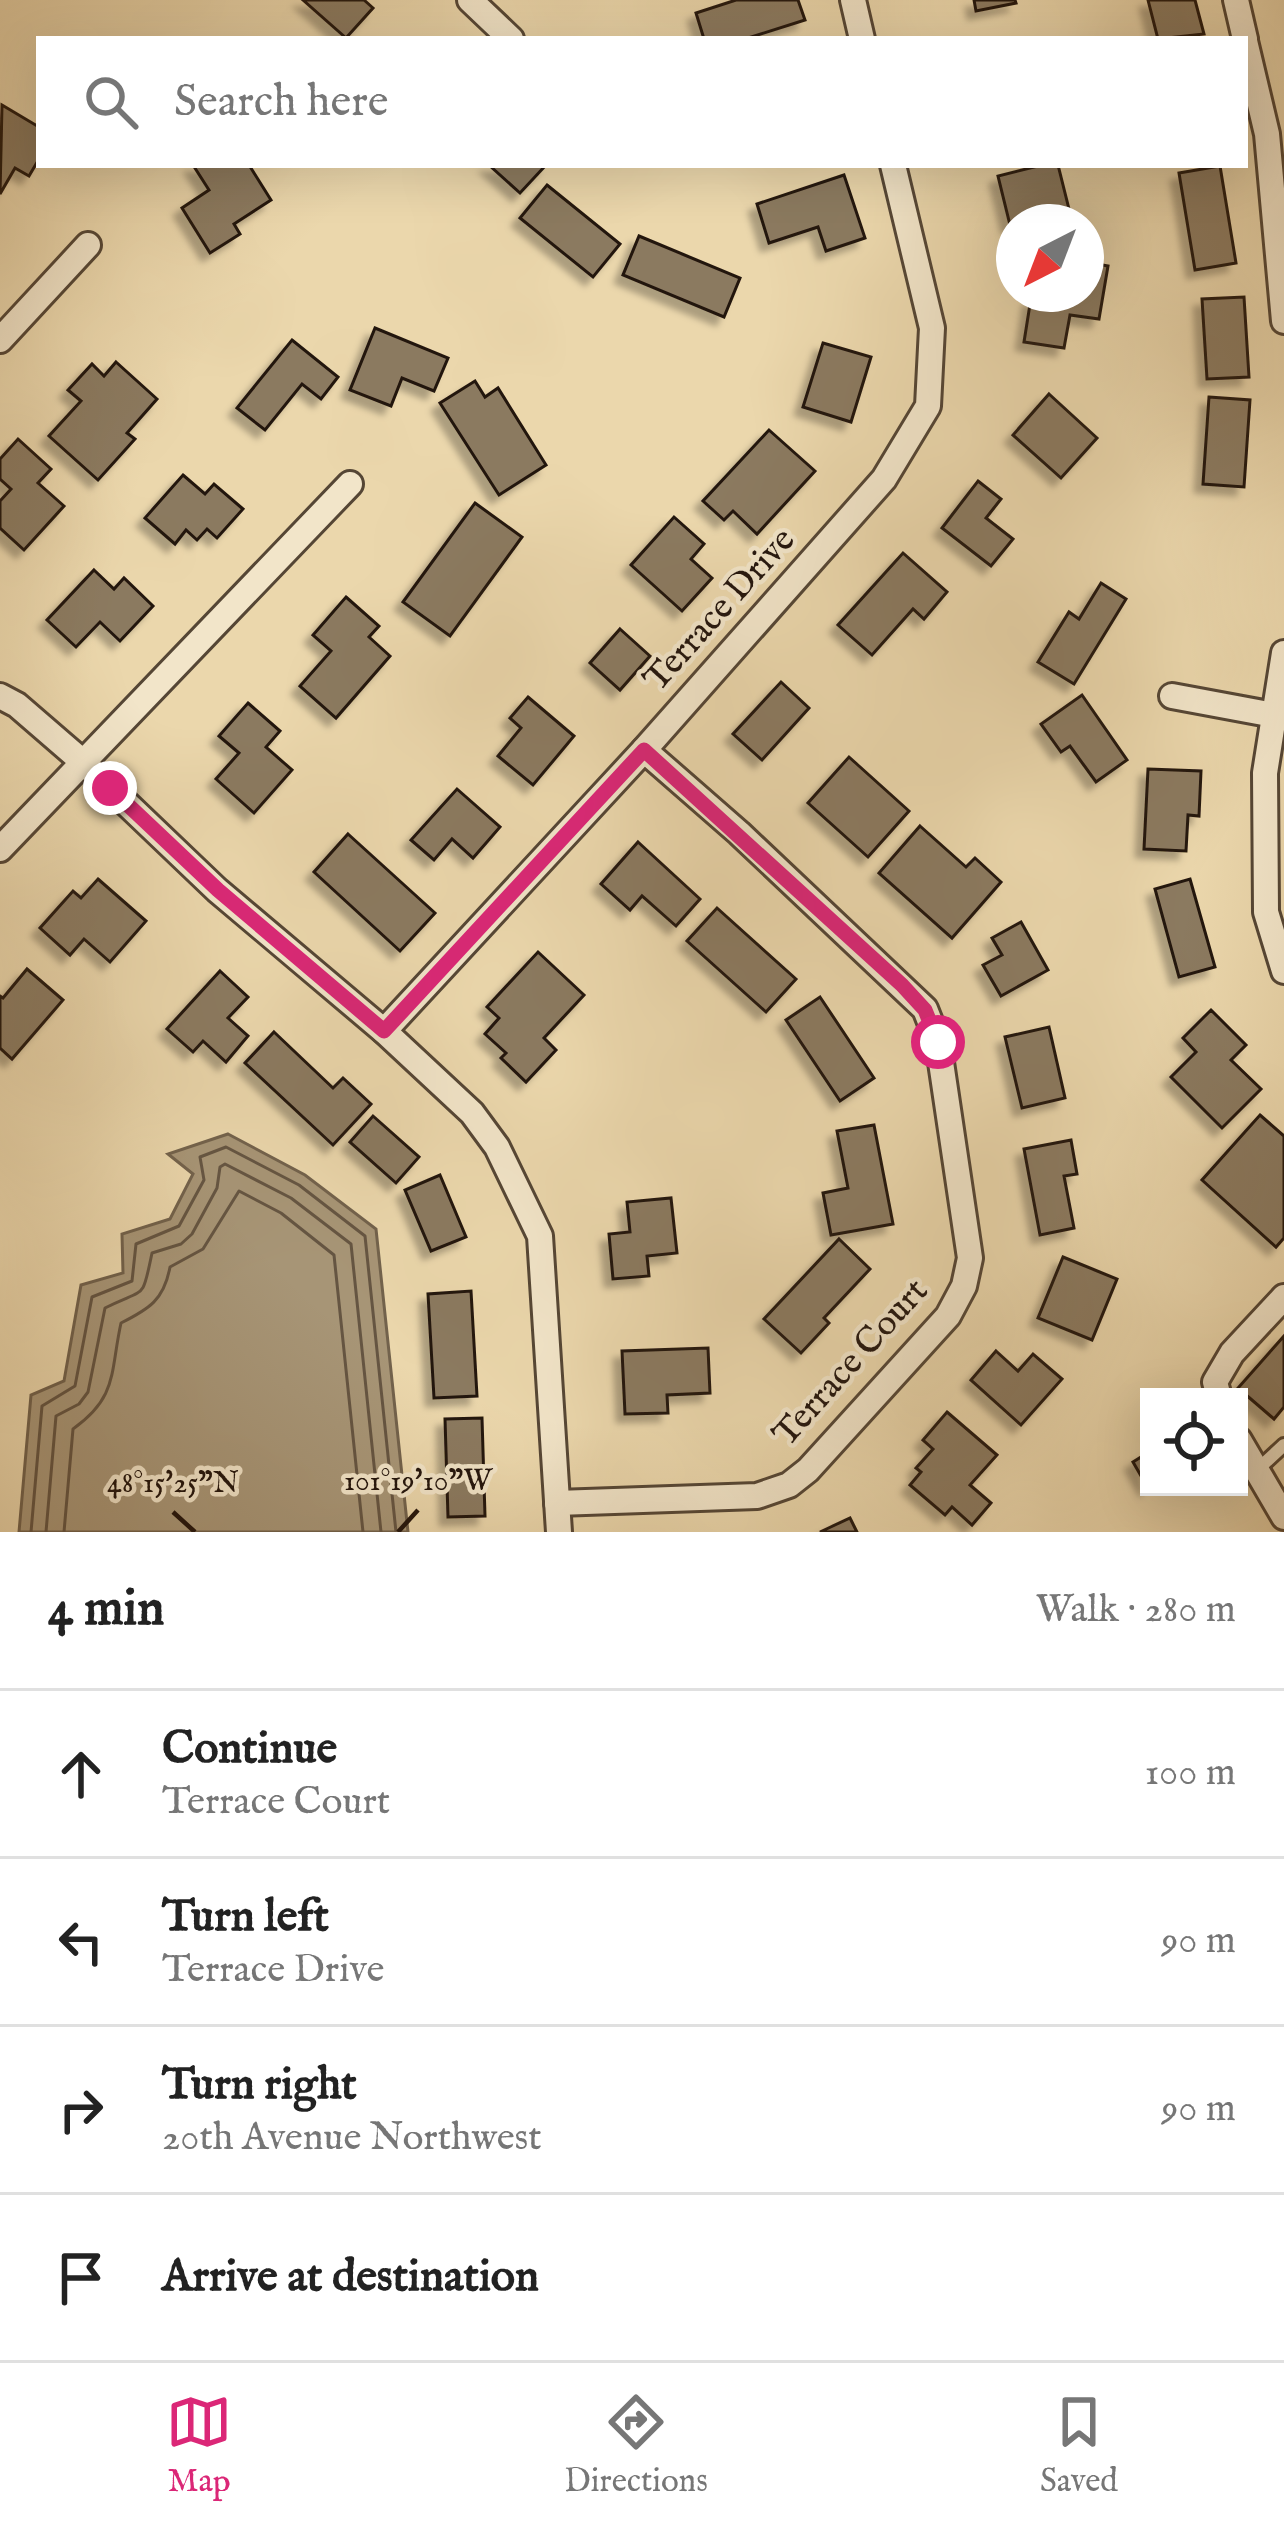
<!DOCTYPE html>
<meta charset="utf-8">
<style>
body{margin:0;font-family:"IM FELL English",serif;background:#f6f6f6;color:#222}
.controls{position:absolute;right:36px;bottom:36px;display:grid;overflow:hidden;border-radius:0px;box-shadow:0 12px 48px #0002}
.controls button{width:108px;height:108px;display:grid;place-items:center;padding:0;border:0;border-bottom:3px solid #e0e0e0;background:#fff;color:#222;font:60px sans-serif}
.compass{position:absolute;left:996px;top:204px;width:108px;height:108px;border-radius:50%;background:#fff;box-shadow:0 12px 48px #0002;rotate:222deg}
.stop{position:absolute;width:36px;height:36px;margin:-27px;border:9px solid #db2777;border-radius:50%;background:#fff}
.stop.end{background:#db2777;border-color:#fff;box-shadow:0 3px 12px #0008}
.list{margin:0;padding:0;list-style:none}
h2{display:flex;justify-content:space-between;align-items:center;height:156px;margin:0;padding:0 48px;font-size:51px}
h2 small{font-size:39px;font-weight:400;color:#767676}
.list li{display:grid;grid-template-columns:78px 1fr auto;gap:36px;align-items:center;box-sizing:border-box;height:168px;padding:0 48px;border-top:3px solid #e0e0e0}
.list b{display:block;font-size:45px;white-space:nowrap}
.list p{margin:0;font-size:39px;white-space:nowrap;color:#767676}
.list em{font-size:39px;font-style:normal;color:#767676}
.icon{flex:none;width:66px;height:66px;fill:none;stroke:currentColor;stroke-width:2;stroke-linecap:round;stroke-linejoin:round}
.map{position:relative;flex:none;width:1284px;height:1532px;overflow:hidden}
.search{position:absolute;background:#fff;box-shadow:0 12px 48px #0002;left:36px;right:36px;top:36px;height:132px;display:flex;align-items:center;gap:30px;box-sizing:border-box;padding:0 42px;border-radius:0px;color:#767676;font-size:45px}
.sheet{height:828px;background:#fff}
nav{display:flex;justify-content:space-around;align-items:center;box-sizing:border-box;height:168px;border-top:3px solid #e0e0e0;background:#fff;font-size:33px;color:#767676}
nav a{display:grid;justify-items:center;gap:6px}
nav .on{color:#db2777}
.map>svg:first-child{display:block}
.water{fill:#a79576;stroke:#72624c;stroke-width:3}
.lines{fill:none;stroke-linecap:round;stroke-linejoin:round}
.shore{stroke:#655542;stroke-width:3}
.building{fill:#8b7a60;stroke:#23150d;stroke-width:3;filter:url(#shadow)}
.lane-casing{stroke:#554635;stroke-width:18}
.street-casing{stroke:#554635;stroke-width:30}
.lane{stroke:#f2e5c9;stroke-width:12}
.street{stroke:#f2e5c9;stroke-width:24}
.route{stroke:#db2777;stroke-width:15}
.ticks{fill:none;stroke:#23150d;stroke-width:4.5}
.labels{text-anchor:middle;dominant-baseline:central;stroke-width:9;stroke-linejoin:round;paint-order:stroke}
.street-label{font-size:36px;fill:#23150d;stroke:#f2e5c9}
.ticks-label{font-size:30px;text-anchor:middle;fill:#23150d;stroke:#f2e5c9;stroke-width:9;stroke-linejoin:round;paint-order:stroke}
</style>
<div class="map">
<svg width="1284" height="1532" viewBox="0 0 1284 1532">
<defs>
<filter id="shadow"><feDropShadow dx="-8" dy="8" stdDeviation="3" flood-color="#0004"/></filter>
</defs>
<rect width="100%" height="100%" fill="#ebd7ac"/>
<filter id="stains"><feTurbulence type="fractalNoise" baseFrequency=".00167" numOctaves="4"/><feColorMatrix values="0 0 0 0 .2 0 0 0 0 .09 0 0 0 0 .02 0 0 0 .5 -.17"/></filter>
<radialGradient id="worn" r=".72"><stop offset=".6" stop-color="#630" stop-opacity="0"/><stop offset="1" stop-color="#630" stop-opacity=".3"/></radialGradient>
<polygon class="water" points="228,1134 305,1175 376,1229 408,1532 19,1532 31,1395 64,1381 81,1285 123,1273 122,1234 170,1219 193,1174 168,1154"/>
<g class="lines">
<g class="shore">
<polyline points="31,1532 42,1406 75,1386 92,1297 132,1281 136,1244 179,1226 204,1180 200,1157 226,1147 299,1185 365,1236 396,1532"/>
<path d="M46,1532L56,1416L79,1404L88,1392L105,1308C146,1287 142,1302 152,1253L181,1244L192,1234L217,1188L220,1167L225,1164L291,1198L351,1244L381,1532"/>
<path d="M64,1532L73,1429C118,1397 110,1373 121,1323C149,1309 164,1300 170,1267L203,1249L239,1191L281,1213L334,1255L363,1532"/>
</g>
</g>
<g class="building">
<polygon points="303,0 364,0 373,8 346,38"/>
<polygon points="736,0 798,0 805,20 745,39 704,39 696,13"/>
<polygon points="974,0 1015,0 1016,3 976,11"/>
<polygon points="1148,0 1195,0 1204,34 1158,39"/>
<polygon points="2,105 39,127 39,159 29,176 15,168 0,194"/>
<polygon points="193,165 249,165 271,200 234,224 240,234 210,253 182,208 209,190"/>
<polygon points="489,165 546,165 520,193"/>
<polygon points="1042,165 1058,165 1070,213 1061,215 1063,222 1010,225 998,176"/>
<polygon points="1220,166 1236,263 1195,270 1179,173"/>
<polygon points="844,175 865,238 826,251 818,227 769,243 757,204"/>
<polygon points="547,185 620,244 593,277 520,218"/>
<polygon points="639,236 740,278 724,317 623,275"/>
<polygon points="1086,262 1108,266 1099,319 1070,315 1064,348 1024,342 1031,298 1057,302 1059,294 1086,294"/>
<polygon points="1244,297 1249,377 1207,379 1202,299"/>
<polygon points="375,328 448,358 434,391 402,378 391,406 350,390"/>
<polygon points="292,340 338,377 321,399 302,384 265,430 237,408"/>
<polygon points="823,343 871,357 851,422 803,407"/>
<polygon points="116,362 157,399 127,433 135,439 98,480 49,436 81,401 68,390 92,364 104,376"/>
<polygon points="475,381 485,397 498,388 546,465 499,495 440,403"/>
<polygon points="1049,394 1097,438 1061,478 1013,435"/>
<polygon points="1209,397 1250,400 1244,487 1203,484"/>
<polygon points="769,430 815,471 757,534 733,511 724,520 703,501"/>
<polygon points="18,439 51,469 38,483 64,506 24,550 0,528 0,501 11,489 0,479 0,459"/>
<polygon points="183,475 205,494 214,484 243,509 217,538 207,529 197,540 186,530 175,544 145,518"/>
<polygon points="978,481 1001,499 986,518 1013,539 991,566 942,528"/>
<polygon points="475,503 522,537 450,636 403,602"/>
<polygon points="674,517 704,544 691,559 712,578 682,611 631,565"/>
<polygon points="903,553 947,592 924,619 913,609 872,655 838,625"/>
<polygon points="94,570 114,589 124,578 153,606 120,641 100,622 76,647 47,620"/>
<polygon points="1101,583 1126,599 1074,684 1038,662 1069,612 1079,619"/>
<polygon points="346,597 379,626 369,637 390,656 336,718 300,686 331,651 313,635"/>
<polygon points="620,629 650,656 620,690 590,663"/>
<polygon points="781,682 809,708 762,760 733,734"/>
<polygon points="1082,695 1127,760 1096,782 1070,746 1061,752 1041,724"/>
<polygon points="528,697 574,736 533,785 498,756 521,728 510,718"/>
<polygon points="248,703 280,731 266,747 292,770 254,813 216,779 239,753 219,736"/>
<polygon points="849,757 909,811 868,857 808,803"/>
<polygon points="1148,769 1201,771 1199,816 1188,815 1186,851 1144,849"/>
<polygon points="457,789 500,827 473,858 452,839 434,860 411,840"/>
<polygon points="920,826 966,867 975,858 1001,882 952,938 879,873"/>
<polygon points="348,834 435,913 400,951 314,872"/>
<polygon points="638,842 700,899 676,926 642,896 630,910 601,884"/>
<polygon points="98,879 146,921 110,962 84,939 70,955 40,928 73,891 81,898"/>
<polygon points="1190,879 1215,967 1179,977 1155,889"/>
<polygon points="717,908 796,979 766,1012 687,941"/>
<polygon points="1021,922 1048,970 1001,996 983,965 1002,955 992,938"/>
<polygon points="538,952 584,995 544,1038 556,1050 526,1082 501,1058 506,1053 485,1034 499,1018 487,1007"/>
<polygon points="27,969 63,1000 12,1059 0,1048 0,996 3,998"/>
<polygon points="220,971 248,997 228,1018 248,1036 226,1062 203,1041 193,1052 167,1029"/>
<polygon points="820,997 874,1078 840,1101 786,1020"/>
<polygon points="1211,1010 1246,1045 1231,1060 1261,1089 1222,1128 1171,1077 1196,1052 1183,1038"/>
<polygon points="1049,1027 1065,1098 1022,1108 1005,1037"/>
<polygon points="274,1032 333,1088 343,1078 371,1104 333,1145 245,1063"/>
<polygon points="1260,1115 1284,1136 1284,1238 1276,1247 1202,1180"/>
<polygon points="373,1116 419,1157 396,1183 350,1142"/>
<polygon points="874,1125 893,1224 831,1235 823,1193 848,1188 837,1131"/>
<polygon points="1071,1140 1077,1174 1064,1176 1074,1228 1040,1235 1024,1149"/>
<polygon points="440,1175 466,1237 431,1251 405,1190"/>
<polygon points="671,1198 677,1253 647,1256 649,1276 613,1279 609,1234 630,1232 627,1202"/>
<polygon points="839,1239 870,1269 824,1318 829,1323 801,1353 764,1319"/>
<polygon points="1063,1257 1117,1279 1092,1340 1038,1318"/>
<polygon points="471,1291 477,1396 434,1398 428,1294"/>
<polygon points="1284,1336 1284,1407 1274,1419 1238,1388"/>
<polygon points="708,1348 710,1393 667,1395 668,1413 625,1414 622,1351"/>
<polygon points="996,1351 1018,1371 1033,1354 1062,1379 1021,1425 971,1380"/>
<polygon points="947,1412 997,1455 970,1485 991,1503 972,1525 952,1507 945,1515 910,1485 921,1472 916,1468 933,1449 923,1440"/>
<polygon points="482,1418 485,1516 448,1517 445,1419"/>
<polygon points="1149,1452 1149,1487 1148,1488 1133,1462"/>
<polygon points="850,1518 857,1532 820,1532"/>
</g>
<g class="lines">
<defs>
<polyline id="lane" points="1256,1471 1284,1445"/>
<g id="street">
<polyline points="470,0 511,39"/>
<polyline points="853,0 862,39"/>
<polyline points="1236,0 1245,39"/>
<polyline points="1245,41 1267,134 1284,321"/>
<polyline points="0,340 88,245"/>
<polyline points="1284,653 1265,773 1266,912 1284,971"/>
<polyline points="0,696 17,705 83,762 217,890 384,1031 472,1113 497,1147 540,1236 559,1532"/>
<polyline points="1172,696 1274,715"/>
<polyline points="0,849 350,484"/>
<polyline points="384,1031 644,750 884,479 928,406 932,328 893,165"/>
<polyline points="1219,1397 1215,1382 1232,1353 1284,1297"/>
<polyline points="1239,1440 1284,1517"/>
<polyline points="557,1503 757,1496 789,1485 808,1470 948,1316 964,1286 970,1258 938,1042 925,1009 739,833 644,750"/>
</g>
</defs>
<use href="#lane" class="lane-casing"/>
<use href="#street" class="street-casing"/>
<use href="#lane" class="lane"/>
<use href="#street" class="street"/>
</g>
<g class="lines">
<polyline class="route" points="110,788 218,890 384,1031 644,750 902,985 925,1010 938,1042"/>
</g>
<path class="ticks" d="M173,1512L195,1532M398,1532L418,1510"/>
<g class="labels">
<g class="street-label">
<text transform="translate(720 610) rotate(-48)">Terrace Drive</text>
<text transform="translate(851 1363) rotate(-48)">Terrace Court</text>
</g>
</g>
<g class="ticks-label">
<text x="418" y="1490">101°19'10"W</text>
<text x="173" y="1492">48°15'25"N</text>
</g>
<rect width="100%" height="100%" filter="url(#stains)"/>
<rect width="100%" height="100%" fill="url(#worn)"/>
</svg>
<div class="controls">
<button><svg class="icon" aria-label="locate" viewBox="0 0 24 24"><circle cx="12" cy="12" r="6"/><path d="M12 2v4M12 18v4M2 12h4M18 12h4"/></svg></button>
</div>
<svg class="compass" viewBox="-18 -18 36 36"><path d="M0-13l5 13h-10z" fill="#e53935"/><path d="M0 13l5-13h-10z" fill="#767676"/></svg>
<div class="stop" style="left:938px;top:1042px"></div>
<div class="stop end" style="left:110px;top:788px"></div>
<div class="search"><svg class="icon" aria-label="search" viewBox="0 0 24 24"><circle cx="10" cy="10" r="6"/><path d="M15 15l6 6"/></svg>Search here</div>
</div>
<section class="sheet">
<h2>4 min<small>Walk · 280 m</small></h2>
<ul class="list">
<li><svg class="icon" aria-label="ahead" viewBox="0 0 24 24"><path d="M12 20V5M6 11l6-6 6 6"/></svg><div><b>Continue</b><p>Terrace Court</p></div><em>100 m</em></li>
<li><svg class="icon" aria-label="left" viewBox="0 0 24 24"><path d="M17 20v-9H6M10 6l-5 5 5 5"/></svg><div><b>Turn left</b><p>Terrace Drive</p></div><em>90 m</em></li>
<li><svg class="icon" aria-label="right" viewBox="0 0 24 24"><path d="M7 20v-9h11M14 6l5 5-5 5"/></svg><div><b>Turn right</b><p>20th Avenue Northwest</p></div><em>90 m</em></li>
<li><svg class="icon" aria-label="arrive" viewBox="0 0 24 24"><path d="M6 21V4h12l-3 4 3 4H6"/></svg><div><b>Arrive at destination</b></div></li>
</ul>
</section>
<nav>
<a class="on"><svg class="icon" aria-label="map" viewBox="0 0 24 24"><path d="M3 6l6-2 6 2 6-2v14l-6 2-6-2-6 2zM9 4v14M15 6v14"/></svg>Map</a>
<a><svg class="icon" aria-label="directions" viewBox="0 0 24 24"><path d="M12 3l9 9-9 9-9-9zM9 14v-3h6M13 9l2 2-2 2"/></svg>Directions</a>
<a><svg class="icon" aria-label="saved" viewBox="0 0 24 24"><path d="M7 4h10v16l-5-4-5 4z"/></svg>Saved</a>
</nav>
